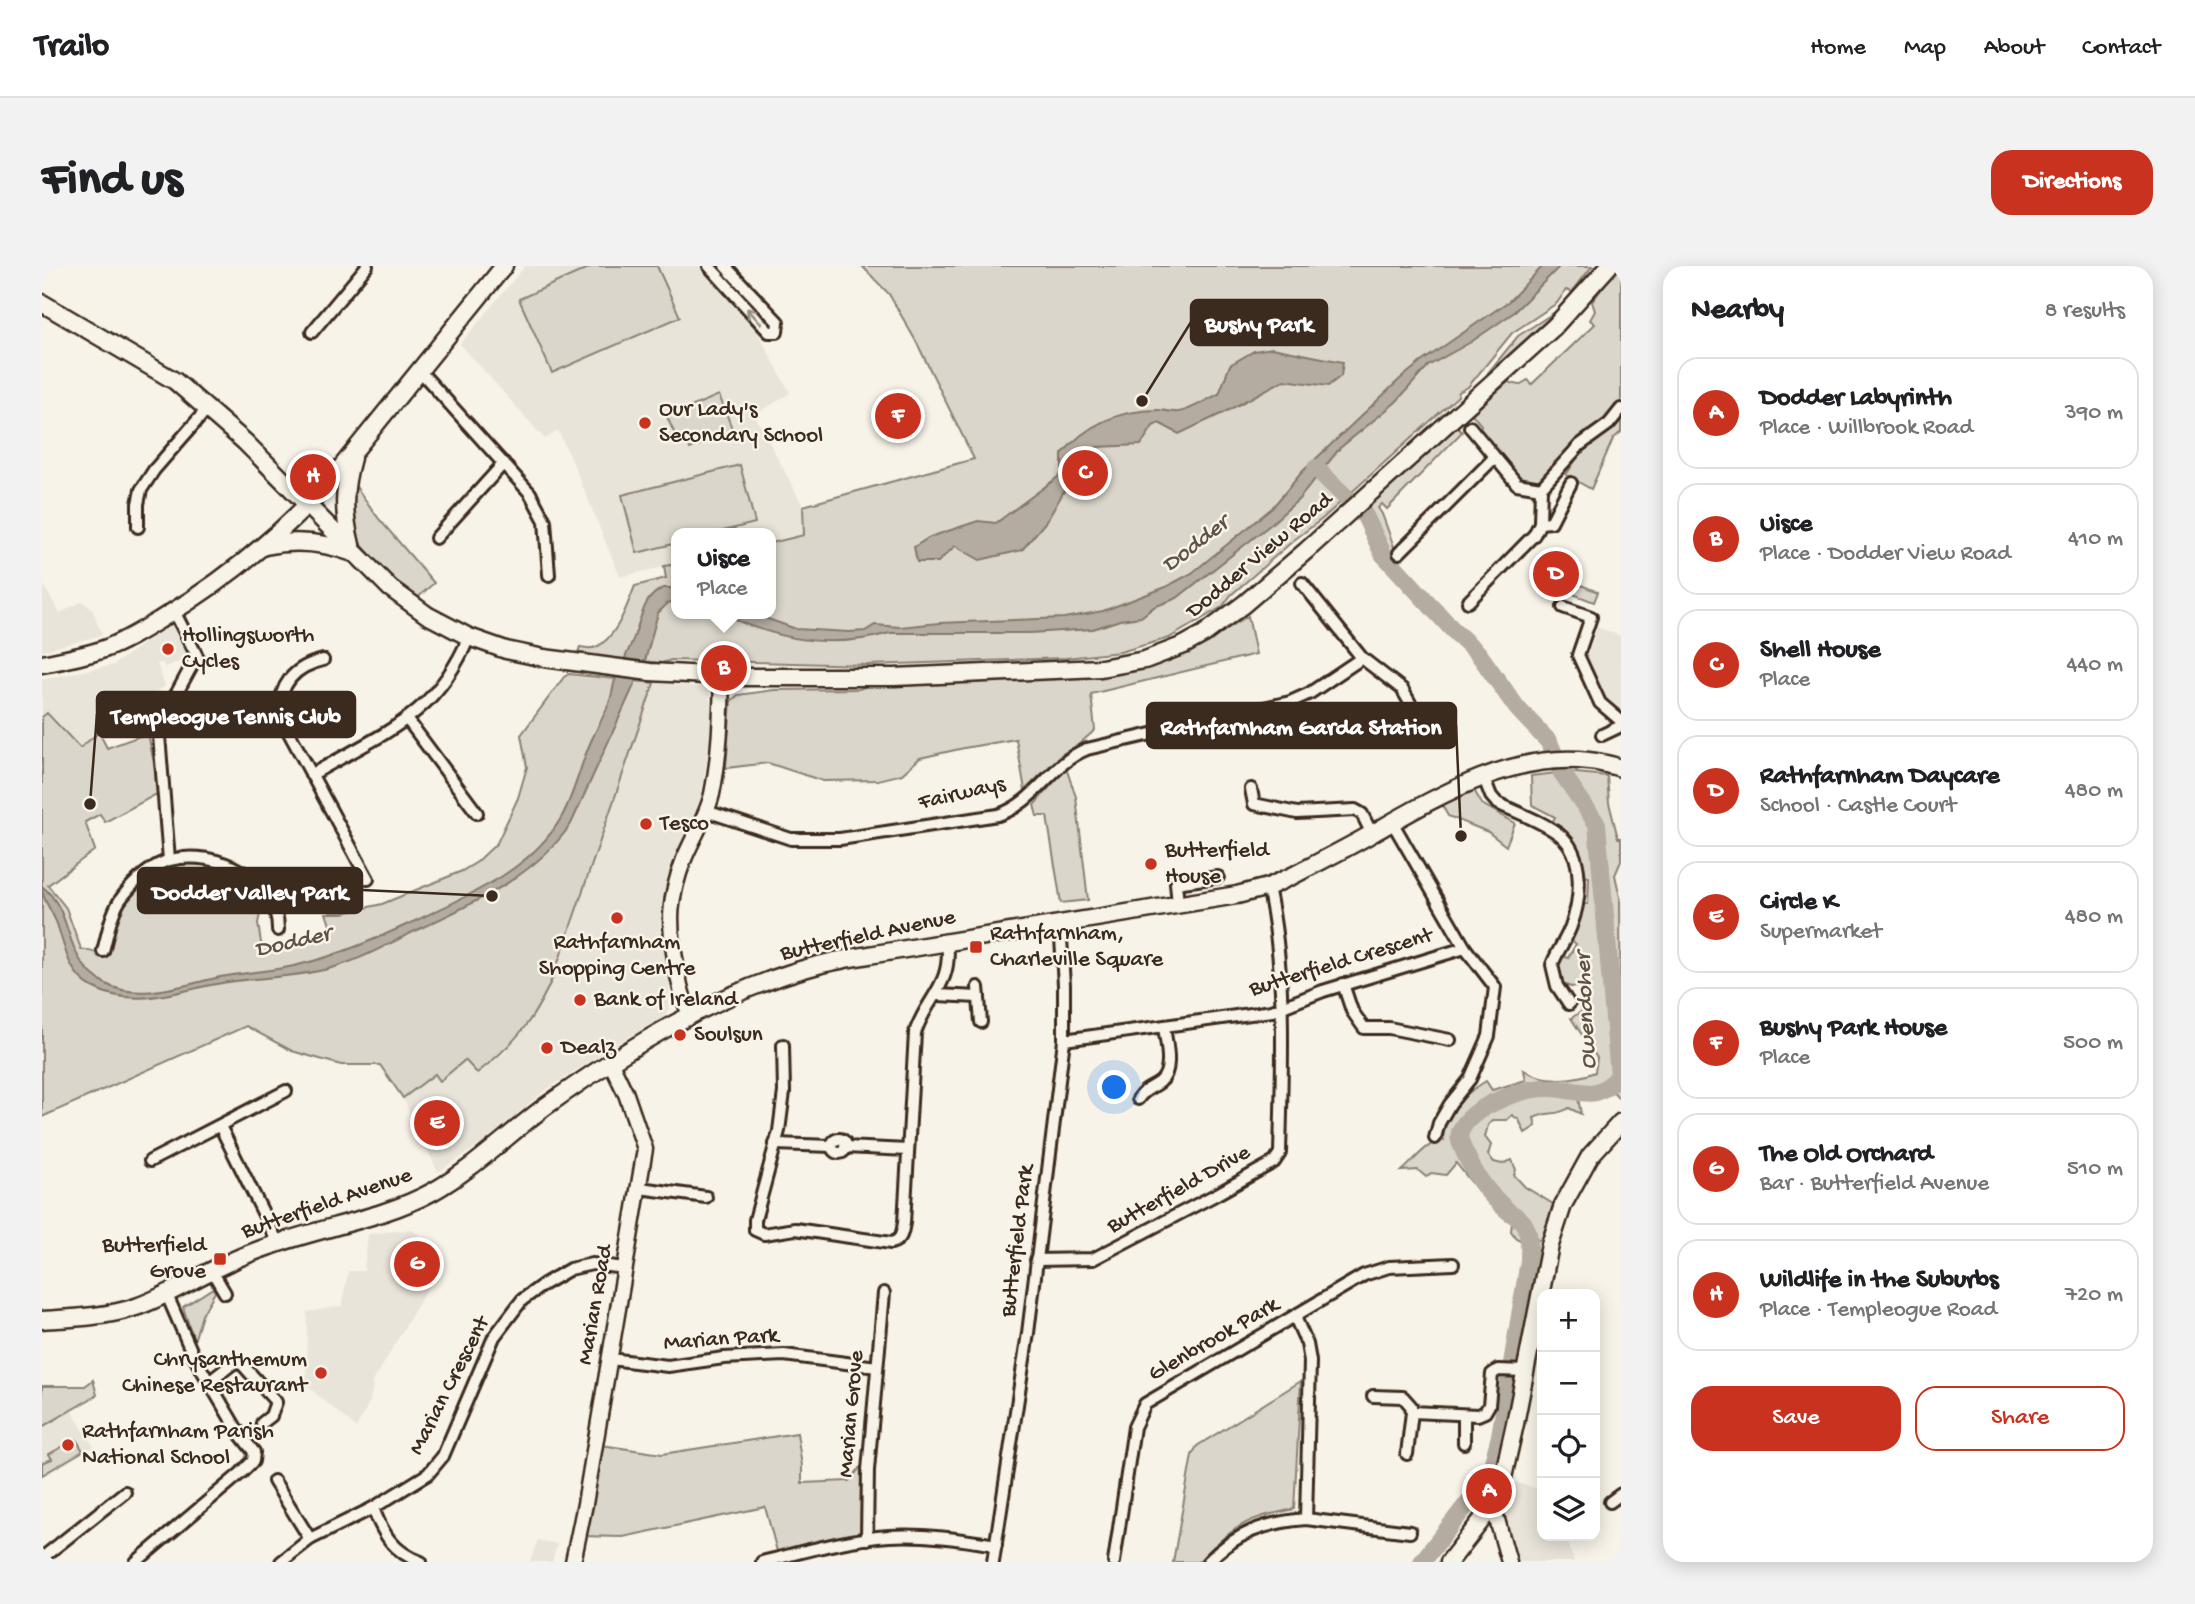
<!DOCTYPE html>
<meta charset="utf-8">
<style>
body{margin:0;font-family:"Gochi Hand",sans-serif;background:#f2f2f2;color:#202124}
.controls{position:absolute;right:21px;bottom:21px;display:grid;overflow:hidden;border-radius:14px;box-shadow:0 4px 18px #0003}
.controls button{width:63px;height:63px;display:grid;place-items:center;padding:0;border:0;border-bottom:2px solid #e0e0e0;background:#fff;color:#202124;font:35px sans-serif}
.you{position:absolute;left:1073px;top:822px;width:24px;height:24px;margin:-18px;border:5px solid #fff;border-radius:50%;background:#1a73e8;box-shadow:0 0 0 10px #1a73e833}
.badge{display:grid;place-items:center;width:46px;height:46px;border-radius:50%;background:#c8321e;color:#fff;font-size:23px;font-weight:700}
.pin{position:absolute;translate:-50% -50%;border:4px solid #fff;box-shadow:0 2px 7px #0006}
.popup{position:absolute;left:629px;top:262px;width:105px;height:91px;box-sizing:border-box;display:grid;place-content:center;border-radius:14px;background:#fff;filter:drop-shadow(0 2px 5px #0005);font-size:23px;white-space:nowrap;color:#757577}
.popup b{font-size:26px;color:#202124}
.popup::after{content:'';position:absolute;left:50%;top:100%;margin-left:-14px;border:14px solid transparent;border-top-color:#fff}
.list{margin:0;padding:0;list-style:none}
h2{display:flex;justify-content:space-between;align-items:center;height:91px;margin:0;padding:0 28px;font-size:30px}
h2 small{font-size:23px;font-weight:400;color:#757577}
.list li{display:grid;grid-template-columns:46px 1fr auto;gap:21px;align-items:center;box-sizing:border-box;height:112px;margin:0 14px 14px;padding:0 14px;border:2px solid #e0e0e0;border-radius:21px}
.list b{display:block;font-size:26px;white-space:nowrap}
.list p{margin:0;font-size:23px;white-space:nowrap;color:#757577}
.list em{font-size:23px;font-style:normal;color:#757577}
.actions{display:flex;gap:14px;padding:21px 28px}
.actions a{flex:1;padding:16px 0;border:2px solid #c8321e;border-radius:21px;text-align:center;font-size:24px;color:#c8321e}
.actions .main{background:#c8321e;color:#fff}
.icon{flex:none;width:38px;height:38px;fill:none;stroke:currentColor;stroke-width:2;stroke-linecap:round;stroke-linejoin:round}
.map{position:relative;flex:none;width:1579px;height:1296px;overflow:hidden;border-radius:21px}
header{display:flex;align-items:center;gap:42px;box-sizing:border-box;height:98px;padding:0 35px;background:#fff;border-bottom:2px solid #e0e0e0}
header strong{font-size:33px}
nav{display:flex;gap:38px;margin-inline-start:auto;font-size:24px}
.intro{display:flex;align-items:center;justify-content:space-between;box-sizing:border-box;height:168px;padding:0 42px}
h1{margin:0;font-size:49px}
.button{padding:18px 32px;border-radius:21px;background:#c8321e;color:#fff;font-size:24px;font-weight:700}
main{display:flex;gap:42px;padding:0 42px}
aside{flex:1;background:#fff;border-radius:21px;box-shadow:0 4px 18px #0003}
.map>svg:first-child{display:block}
.built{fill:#e9e4d9}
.green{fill:#dbd6cb;stroke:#8b8074;stroke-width:2;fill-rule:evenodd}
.water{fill:#b4aca0;stroke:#84786c;stroke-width:2}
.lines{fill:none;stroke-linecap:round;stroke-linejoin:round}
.stream{stroke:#84786c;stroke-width:2.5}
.river{stroke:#b4aca0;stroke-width:18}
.minor-casing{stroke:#3b2a1e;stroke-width:16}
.tertiary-casing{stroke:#3b2a1e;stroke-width:19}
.secondary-casing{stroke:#3b2a1e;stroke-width:21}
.minor{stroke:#f7f3e8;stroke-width:10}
.tertiary{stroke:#f7f3e8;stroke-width:14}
.secondary{stroke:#f7f3e8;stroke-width:16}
.oneway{stroke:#998e83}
.poi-dot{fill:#c8321e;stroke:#f7f3e8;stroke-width:2.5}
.labels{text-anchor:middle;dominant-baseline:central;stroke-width:5;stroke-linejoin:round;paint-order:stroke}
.poi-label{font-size:23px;fill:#3b2a1e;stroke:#f7f3e8;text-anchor:start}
.street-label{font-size:23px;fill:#3b2a1e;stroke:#f7f3e8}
.water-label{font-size:24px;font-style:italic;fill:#5f5145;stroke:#f7f3e8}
.leader{fill:none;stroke:#3b2a1e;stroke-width:2.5}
.callout-dot{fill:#3b2a1e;stroke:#f7f3e8;stroke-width:2.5}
.callout{fill:#3b2a1e;stroke:#3b2a1e;stroke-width:2.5}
.callout-label{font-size:24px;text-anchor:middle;font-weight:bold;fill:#fff}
</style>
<header>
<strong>Trailo</strong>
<nav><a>Home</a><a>Map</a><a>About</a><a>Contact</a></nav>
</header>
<div class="intro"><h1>Find us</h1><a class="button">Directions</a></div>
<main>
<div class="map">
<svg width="1579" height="1296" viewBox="0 0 1579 1296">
<rect width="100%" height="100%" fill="#f7f3e8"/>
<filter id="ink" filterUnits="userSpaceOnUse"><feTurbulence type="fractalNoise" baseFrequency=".0143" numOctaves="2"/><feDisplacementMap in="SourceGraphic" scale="14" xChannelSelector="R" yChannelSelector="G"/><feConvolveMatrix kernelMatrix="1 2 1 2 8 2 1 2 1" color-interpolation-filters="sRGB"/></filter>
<g filter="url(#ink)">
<g class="built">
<polygon points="483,0 658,0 709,53 748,127 713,149 761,240 762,270 729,277 729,267 635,267 635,298 578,311 531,197 516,165 503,173 418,78"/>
<polygon points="0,317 18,347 41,335 51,345 60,369 0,385"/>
<polygon points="133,355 150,391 123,401 120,397 115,398 123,420 53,468 38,482 5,447 0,451 0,413 71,399"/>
<polygon points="1555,361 1579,370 1579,448 1561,431 1545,392"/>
<polygon points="612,417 656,421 667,428 669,442 669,466 659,533 632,596 620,642 618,661 627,713 627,742 622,751 576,777 501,826 441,877 396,906 361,832 394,808 399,815 423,793 435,806 463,786 499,738 513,706"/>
<polygon points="369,963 403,992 332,1114 328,1135 314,1162 264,1119 265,1046 300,1040 306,1005 322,1005 326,968"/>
<polygon points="29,1144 52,1181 0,1211 0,1161"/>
<polygon points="1469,1215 1500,1224 1500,1270 1524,1270 1532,1296 1472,1296 1461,1255 1462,1233"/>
<polygon points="496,1274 515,1278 510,1296 488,1296"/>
</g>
<g class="green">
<polygon points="551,0 615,0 638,51 510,107 477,33"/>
<path d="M820,0H1550L1530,26L1524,24L1515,37L1470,67L1426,121L1417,126L1416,130L1280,253L1252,274L1189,329L1180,341L1127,372L1078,386L1024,392L826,399L629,394L620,397L535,389L538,381C543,382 550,383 554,381C575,372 585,339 593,320L624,312L622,300L635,298V348H729V277L762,269L761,240L932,193L875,77L847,28Z"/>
<polygon points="1576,0 1579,0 1579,139 1503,214 1495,217 1477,215 1438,166 1439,159 1430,148 1466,116 1477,119 1486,114 1490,118 1553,58 1548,54 1553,45 1550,36"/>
<polygon points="1516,44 1445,108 1476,70"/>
<polygon points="677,129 691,165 648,183 643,171 636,175 625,151"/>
<polygon points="1579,147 1579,166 1571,173 1549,223 1524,209 1542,181"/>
<polygon points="1415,160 1420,166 1345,243 1340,238 1336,242 1340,248 1355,289 1342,287 1330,256 1321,244"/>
<polygon points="698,199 713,257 673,267 635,267 635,277 595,287 580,229"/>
<polygon points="307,211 337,253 392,317 373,334 356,320 310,268"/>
<polygon points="1522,312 1556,326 1552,336 1518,323"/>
<polygon points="1206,350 1214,388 1049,428 1053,464 1036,479 1020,488 983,524 974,473 922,482 878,492 860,508 836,514 781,515 726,497 684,502 689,435 696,429 732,424 817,423 825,420 1014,413 1087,406 1120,397 1148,385"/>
<path d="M527,408L612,417L513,706C494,752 474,777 435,807L423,794L398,815L393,808L361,832L338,799H299L250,785L204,760L0,851V451L5,447L38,482L57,466L65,482L106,467L115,513V528L63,556L58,548L43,556L53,584L6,619L24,642L39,683L64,689C69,668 77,641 92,624C128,583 193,587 221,635L216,657L219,677C239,691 270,675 291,668L284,647H301L340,638L420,605L435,596L455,577L476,532L485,501L479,469L522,411Z"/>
<polygon points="1024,502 1034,531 1046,634 1019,637 1005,550 995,550 992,539"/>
<path d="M1524,506L1565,510L1567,537L1576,572H1579V595L1573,609L1578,631L1579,835L1570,824L1563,829L1536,832L1539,848L1527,842C1513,851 1507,844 1492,852L1494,860L1483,867L1477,854L1470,849L1465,854H1451L1446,859L1443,871L1449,879L1446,889L1452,896L1460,898L1470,894L1474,904L1472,909L1483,921L1511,938L1500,972L1492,977V967L1485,962L1483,971L1486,978L1474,972L1469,965L1470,957L1467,948L1437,926L1414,897L1404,909L1389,907L1384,911L1376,904L1360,905C1372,895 1386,874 1402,875C1397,850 1424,827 1444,815L1450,824L1484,814L1482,804C1502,816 1531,815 1553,806L1555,792L1529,752L1539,746V734L1545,727L1542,720C1529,723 1521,721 1515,708L1517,692L1520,690L1526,692L1534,678L1529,674L1539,638H1546L1547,611L1541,610L1522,566L1510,557L1513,551L1490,539L1489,510ZM1453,832L1456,839L1438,845L1424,862L1425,880L1435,900L1428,908C1403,866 1404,850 1453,832Z"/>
<polygon points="1432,524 1440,538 1473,557 1464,580 1446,566 1406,550 1400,539"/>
<polygon points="171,1022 173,1026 160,1049 152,1075 141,1041"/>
<polygon points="51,1114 55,1129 0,1161 0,1120 43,1120"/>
<path d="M1259,1115L1252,1243C1241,1246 1230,1247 1219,1251C1194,1258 1174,1278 1156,1296H1131L1150,1189L1155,1180Z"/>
<polygon points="755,1167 760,1200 760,1217 807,1215 822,1197 821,1268 736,1289 723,1241 581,1271 537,1270 552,1178 620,1188"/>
<polygon points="34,1173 41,1185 0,1209 0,1197 10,1193 7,1188"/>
</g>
<g class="water">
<path d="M1501,0H1518L1471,47L1429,76L1386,100L1354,136L1298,182L1257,233L1228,259L1135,332L1112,341L1099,351L1078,354L1051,363L988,367H848C787,384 737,374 680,348L715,349L754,363L807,366L823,365L833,359L858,361L897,357L1022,352L1061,345L1124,321L1150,307L1230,242L1260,206L1358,113L1379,96L1467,35Z"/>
<path d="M1230,82L1301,96L1299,110L1286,120L1242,114L1183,146L1137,168L1117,157L1111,160L1099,179L1055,181L1029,213L1006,253L980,284L938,294L913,280L896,296H875L872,281L888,271L936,255L954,257L1020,208V188C1045,158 1076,144 1116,144C1122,144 1130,147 1137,146C1150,144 1165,133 1177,128L1188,99L1212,85Z"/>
<path d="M621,322H635V334L626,337L616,347L603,395L529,558C491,613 427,639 369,667C342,680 314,696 286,703C251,712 215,711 180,717C137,724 93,744 50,721C26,708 23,681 15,658C10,644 0,634 0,620C35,649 18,693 64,718C96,736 146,718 178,711C204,706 231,705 256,699C298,689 336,672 375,654C427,629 489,604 519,552C533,527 538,499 550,473C556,460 563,448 568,435C570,428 571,421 573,414C579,400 586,386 592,371C596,360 599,347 605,336C609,330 615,325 621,322Z"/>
</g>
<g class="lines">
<g class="stream">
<polyline points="1507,476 1511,477"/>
<polyline points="1458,1290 1459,1296"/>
</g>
<path class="river" d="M1274,202L1323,250L1341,288L1411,364L1436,387L1475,442L1507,476L1520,507L1555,558L1577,810C1551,838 1540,823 1508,822C1482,821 1430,840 1419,864C1415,871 1419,878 1422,885C1434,911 1444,926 1466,945C1472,950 1478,951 1482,958C1489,970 1487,981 1487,995L1458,1170L1445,1218L1422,1242L1380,1296"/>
<defs>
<g id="minor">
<polyline points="667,0 727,66 735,66 736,56 683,0"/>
<polyline points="270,66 325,0"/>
<polyline points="377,104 488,227 503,255 507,309"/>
<polyline points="1428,161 1475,218 1499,222 1538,179 1567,158 1579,143"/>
<polyline points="1498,257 1499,222"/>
<polyline points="96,261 96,238 99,224 112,204 166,142"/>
<polyline points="394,272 462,197"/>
<polyline points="1357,287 1452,192"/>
<polyline points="1260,317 1320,392 1360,423 1368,437"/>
<polyline points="1426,336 1492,269 1498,257 1509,256 1529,217"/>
<polyline points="1521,341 1549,351 1536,389 1558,437 1579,455"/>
<path d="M281,394C251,401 236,420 238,450L326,613"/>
<polyline points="365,453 435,547"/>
<polyline points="1560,469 1579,460"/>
<path d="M269,509C340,467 393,452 427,371"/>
<path d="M1442,512L1449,530L1455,537C1476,547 1500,555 1518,569C1543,589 1539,634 1529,660C1524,674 1515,685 1510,699L1515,720L1527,738"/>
<polyline points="1209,523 1212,538 1255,547 1313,544 1320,548 1330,568"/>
<path d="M664,545L749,573H798L956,549C994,537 1009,497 1045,483L1248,436L1268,427L1320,392"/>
<polyline points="1353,561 1423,682 1453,721 1447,770 1428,813 1408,838 1397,857 1393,872"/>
<polyline points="127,594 117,469 125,445 155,390 132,345"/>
<polyline points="1136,638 1134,617 1176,611"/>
<path d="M61,685C66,667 69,645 81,630C92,616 111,598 128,594C173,582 237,613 236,664"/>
<polyline points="1301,718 1310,745 1322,762 1347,762 1408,774"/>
<polyline points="936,721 939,756"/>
<polyline points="895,729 937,731"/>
<polyline points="1022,774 1230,745 1281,725 1423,682"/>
<path d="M741,779L742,826L737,865L713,954V964L722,968L753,963L849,977C860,974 860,967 862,957L873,767C885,730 911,720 905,675"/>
<path d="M1096,833C1102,823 1109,823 1118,816C1132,805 1124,776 1122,761"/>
<polyline points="178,860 236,977"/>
<circle cx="797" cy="880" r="7"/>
<polyline points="733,878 790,880"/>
<polyline points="803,881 866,884"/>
<polyline points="108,895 244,825"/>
<polyline points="598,922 664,931"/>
<path d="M994,994L1051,993L1175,928L1232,896L1238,887C1240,800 1245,706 1226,621"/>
<polyline points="170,1005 183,1027"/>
<polyline points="1253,1051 1265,1078 1268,1095 1264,1253"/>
<polyline points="568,1093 626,1100 682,1092 742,1089 835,1101"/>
<polyline points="167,1116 194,1095 199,1097 234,1136 229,1150 220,1157"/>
<polyline points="1331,1130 1361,1131 1369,1140 1370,1146 1436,1149 1443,1146 1447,1139 1450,1108 1456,1104 1483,1105"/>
<polyline points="1422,1177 1422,1149"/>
<polyline points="1365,1188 1370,1146"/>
<polyline points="232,1215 268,1273"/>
<polyline points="1568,1236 1579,1228"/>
<path d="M331,1242C341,1268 351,1286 379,1296"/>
<polyline points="825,1273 826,1204 842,1027"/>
<polyline points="0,1292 83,1226"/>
<polyline points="94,1296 199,1207 211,1195 212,1186 197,1167 151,1089 125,1029"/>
<polyline points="239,1296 268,1273 331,1242 386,1208 401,1190 452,1071 480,1034 502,1018 528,1003 550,998 583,1002"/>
<path d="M720,1296C761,1286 805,1273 847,1270C883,1268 918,1273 954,1279"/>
<polyline points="951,1296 986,1067 1022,774 1022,719 1018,657"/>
<polyline points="1072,1296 1092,1161 1103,1138 1322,1009 1347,1001 1411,998"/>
<path d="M1166,1296C1193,1267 1225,1256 1264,1253L1368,1266"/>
</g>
<g id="tertiary">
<path d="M649,750C640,733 637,716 634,698C626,656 627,632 642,593C651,571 665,550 670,528C678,489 679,450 680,410"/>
<polyline points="1454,1231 1454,1250 1467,1296"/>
<polyline points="531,1296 543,1238 603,883 584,828 568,795"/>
</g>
<g id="secondary">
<polyline points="0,37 133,115 203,176 348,322 385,349 427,371 464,384 502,392 608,406 703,411 852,411 1059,402 1103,394 1142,379 1162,368 1202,338 1265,284 1512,61 1567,0"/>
<path d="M309,279C301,246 301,224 310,192"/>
<path d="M223,280C254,273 282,276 311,287"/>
<path d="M0,398C21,394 42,390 62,383C82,376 101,364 119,353C182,315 238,270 288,215L462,0"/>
<path d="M0,1054C31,1052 64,1051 94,1041C128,1029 157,1009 190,995C204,988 219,983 234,978C285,960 342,952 390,926C432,903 466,868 504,840C586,781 677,725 776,699C794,694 814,691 833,688L1195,629L1226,621L1250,610C1277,596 1305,582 1331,567C1396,530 1469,486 1547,495C1558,496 1569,499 1579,502"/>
<polyline points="1407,1296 1446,1246 1460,1216 1473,1158 1508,979 1521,939 1548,890 1579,856"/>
</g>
</defs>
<use href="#minor" class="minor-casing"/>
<use href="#tertiary" class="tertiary-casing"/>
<use href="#secondary" class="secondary-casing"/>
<use href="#minor" class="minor"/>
<use href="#tertiary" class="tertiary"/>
<use href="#secondary" class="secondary"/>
</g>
<defs><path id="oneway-shaft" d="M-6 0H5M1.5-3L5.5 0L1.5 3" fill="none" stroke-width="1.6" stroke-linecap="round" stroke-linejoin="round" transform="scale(1.75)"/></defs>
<use class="oneway" href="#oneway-shaft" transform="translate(712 50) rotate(-133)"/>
</g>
<g class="poi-dot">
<circle cx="603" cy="157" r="7"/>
<circle cx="126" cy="383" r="7"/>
<circle cx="604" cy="558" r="7"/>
<circle cx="1109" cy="598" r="7"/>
<circle cx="575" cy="652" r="7"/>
<rect x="927" y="674" width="14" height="14" rx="3.5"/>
<circle cx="538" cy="734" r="7"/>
<circle cx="638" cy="769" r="7"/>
<circle cx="505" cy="782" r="7"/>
<rect x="171" y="986" width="14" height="14" rx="3.5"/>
<circle cx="279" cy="1107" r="7"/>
<circle cx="26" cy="1179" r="7"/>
</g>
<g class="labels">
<g class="poi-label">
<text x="617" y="144">Our Lady's<tspan x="617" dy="26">Secondary School</tspan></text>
<text x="140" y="370">Hollingsworth<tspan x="140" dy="26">Cycles</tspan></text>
<text x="618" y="558">Tesco</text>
<text x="1123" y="585">Butterfield<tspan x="1123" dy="26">House</tspan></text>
<text x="948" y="668">Rathfarnham,<tspan x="948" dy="26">Charleville Square</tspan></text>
<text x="575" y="677" text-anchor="middle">Rathfarnham<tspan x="575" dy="26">Shopping Centre</tspan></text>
<text x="552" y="734">Bank of Ireland</text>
<text x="652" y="769">Soulsun</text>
<text x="519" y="782">Dealz</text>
<text x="164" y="980" text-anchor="end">Butterfield<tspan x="164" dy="26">Grove</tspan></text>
<text x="265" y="1094" text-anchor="end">Chrysanthemum<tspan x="265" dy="26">Chinese Restaurant</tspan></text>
<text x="40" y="1166">Rathfarnham Parish<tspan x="40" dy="26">National School</tspan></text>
</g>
<g class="street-label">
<text transform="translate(1218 290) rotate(-40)">Dodder View Road</text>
<text transform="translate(920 528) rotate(-13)">Fairways</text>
<text transform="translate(826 670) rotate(-12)">Butterfield Avenue</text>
<text transform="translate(1299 697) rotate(-17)">Butterfield Crescent</text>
<text transform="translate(1137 924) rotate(-29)">Butterfield Drive</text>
<text transform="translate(285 938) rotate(-19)">Butterfield Avenue</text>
<text transform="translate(976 975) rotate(-83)">Butterfield Park</text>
<text transform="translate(554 1039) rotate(-80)">Marian Road</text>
<text transform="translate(679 1074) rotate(-4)">Marian Park</text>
<text transform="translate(1172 1074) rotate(-30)">Glenbrook Park</text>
<text transform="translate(408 1120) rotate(-63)">Marian Crescent</text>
<text transform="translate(810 1148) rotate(-85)">Marian Grove</text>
</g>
<g class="water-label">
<text transform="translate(1154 279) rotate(-38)">Dodder</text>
<text transform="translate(251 677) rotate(-13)">Dodder</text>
<text transform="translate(1545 745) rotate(-93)">Owendoher</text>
</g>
</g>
<path class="leader" d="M1100 135L1149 56M48 538L55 448M1419 570L1414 459M450 630L320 624"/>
<g class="callout-dot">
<circle cx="1100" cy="135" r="7"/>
<circle cx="48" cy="538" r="7"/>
<circle cx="1419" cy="570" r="7"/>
<circle cx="450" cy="630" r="7"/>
</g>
<g class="callout">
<rect x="1149" y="34" width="136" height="45" rx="7"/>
<rect x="55" y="426" width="258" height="45" rx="7"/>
<rect x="1105" y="437" width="309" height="45" rx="7"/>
<rect x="96" y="602" width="224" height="45" rx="7"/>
</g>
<g class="callout-label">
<text x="1217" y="65">Bushy Park</text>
<text x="184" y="457">Templeogue Tennis Club</text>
<text x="1259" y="468">Rathfarnham Garda Station</text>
<text x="208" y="633">Dodder Valley Park</text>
</g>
</svg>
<div class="controls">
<button>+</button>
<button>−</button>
<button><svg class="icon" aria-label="locate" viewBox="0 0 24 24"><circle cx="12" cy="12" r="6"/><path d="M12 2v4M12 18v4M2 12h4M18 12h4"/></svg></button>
<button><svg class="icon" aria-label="layers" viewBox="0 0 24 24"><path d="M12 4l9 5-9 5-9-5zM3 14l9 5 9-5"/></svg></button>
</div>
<div class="you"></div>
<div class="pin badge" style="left:1447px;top:1225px">A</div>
<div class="pin badge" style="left:682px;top:402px">B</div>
<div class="popup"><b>Uisce</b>Place</div>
<div class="pin badge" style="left:1043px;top:207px">C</div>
<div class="pin badge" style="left:1514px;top:308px">D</div>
<div class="pin badge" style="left:395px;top:857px">E</div>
<div class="pin badge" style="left:856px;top:150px">F</div>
<div class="pin badge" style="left:375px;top:998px">G</div>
<div class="pin badge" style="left:271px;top:211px">H</div>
</div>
<aside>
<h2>Nearby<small>8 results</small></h2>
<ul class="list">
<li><span class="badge">A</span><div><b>Dodder Labyrinth</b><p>Place · Willbrook Road</p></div><em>390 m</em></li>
<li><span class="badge">B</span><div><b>Uisce</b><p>Place · Dodder View Road</p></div><em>410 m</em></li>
<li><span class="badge">C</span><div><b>Shell House</b><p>Place</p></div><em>440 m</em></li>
<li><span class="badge">D</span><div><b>Rathfarnham Daycare</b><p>School · Castle Court</p></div><em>480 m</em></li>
<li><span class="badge">E</span><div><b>Circle K</b><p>Supermarket</p></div><em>480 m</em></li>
<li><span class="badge">F</span><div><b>Bushy Park House</b><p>Place</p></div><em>500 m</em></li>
<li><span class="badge">G</span><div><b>The Old Orchard</b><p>Bar · Butterfield Avenue</p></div><em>510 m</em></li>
<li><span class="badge">H</span><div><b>Wildlife in the Suburbs</b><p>Place · Templeogue Road</p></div><em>720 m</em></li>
</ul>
<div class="actions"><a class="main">Save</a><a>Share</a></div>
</aside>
</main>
